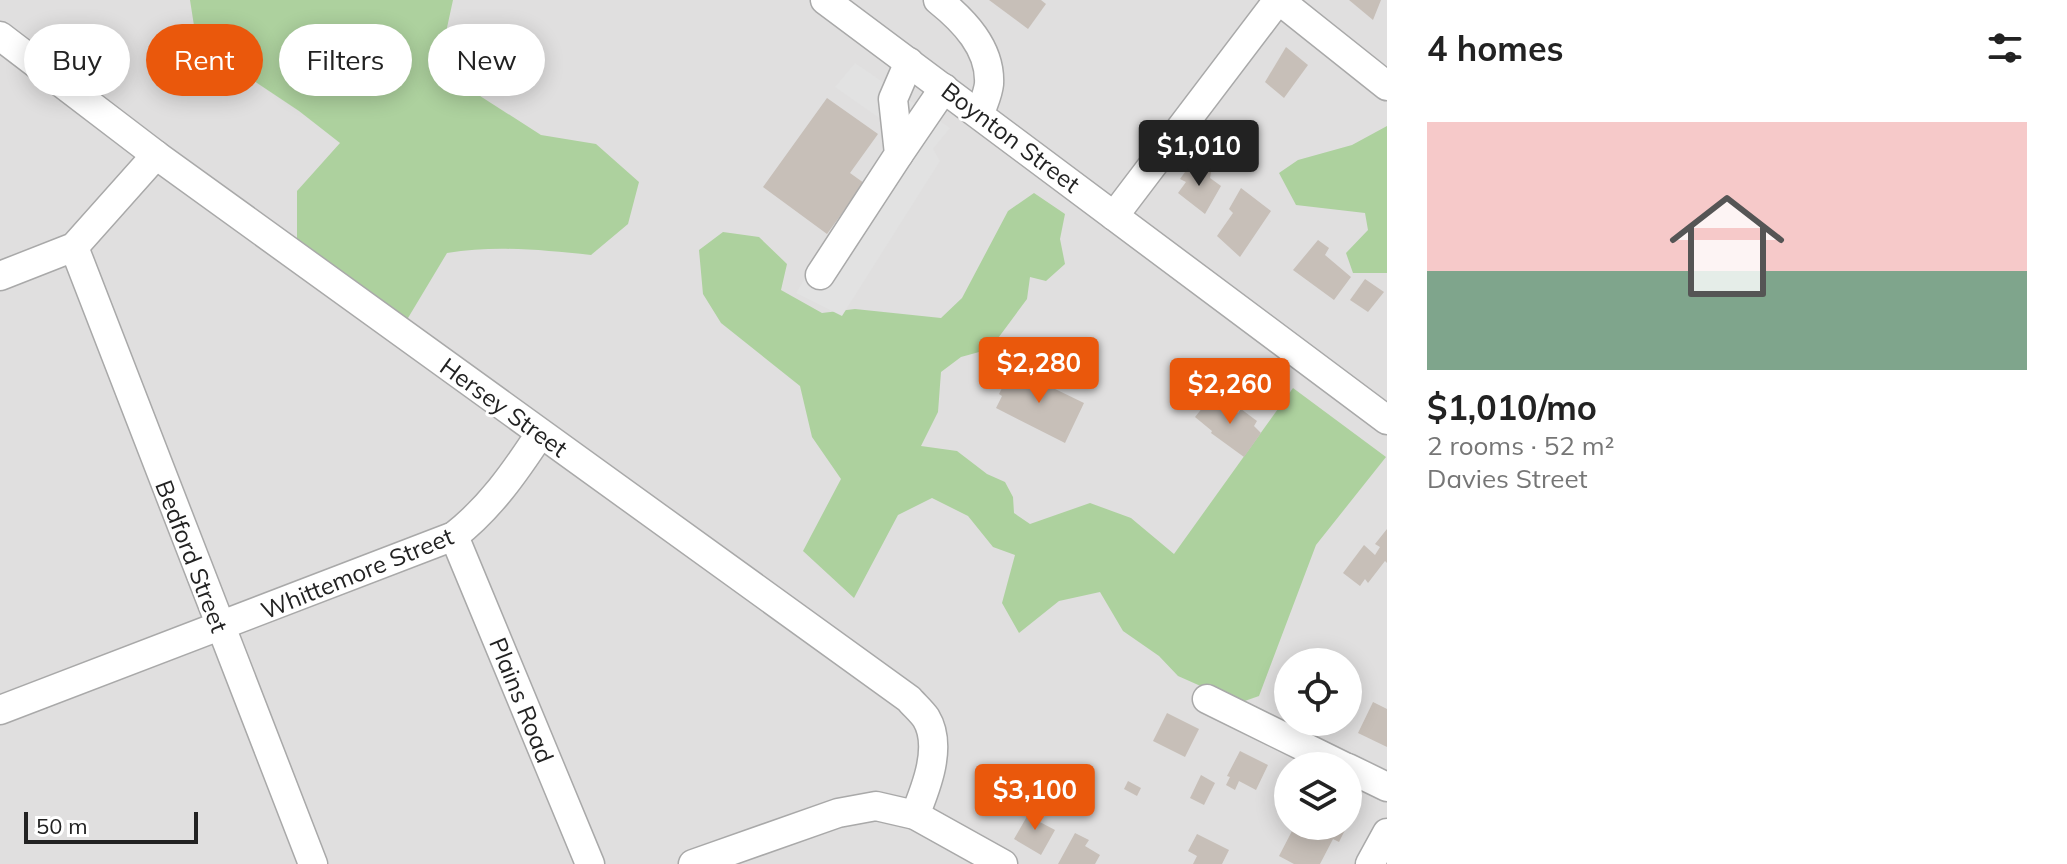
<!DOCTYPE html>
<meta charset="utf-8">
<style>
:root{--surface:#fff;--page:#f2f2f2;--text:#222;--muted:#767676;--line:#e0e0e0;--accent:#ea580c}
body{margin:0;font-family:Mulish,sans-serif;background:var(--page);color:var(--text);height:100vh;display:flex;flex-direction:column;font-size:30px;white-space:nowrap}
*{box-sizing:border-box;margin:0}
p{font-size:26px;color:var(--muted)}
.icon{flex:none;width:44px;height:44px;fill:none;stroke:currentColor;stroke-width:2;stroke-linecap:round;stroke-linejoin:round}
.map{position:relative;flex:1;overflow:hidden}
.details{display:flex;flex-direction:column;background:var(--surface);width:680px}
.details>*{flex:none}
.hud{position:absolute;left:24px;top:24px;width:760px;height:72px;display:flex;gap:16px}
.buttons{position:absolute;left:1274px;top:648px;display:grid;gap:16px}
.buttons a{display:grid;place-items:center;width:88px;height:88px;border-radius:50%;background:var(--surface);box-shadow:0 4px 20px #0003;font-size:40px}
.scale{position:absolute;left:24px;bottom:20px;width:174px;box-sizing:border-box;padding-left:8px;border:4px solid #222;border-top:0;font-size:22px;line-height:28px;white-space:nowrap;color:#222;-webkit-text-stroke:6px #fff;paint-order:stroke}
.price{position:absolute;translate:-50% -68px;padding:0 18px;border-radius:8px;background:var(--accent);color:#fff;font-size:26px;line-height:52px;filter:drop-shadow(0 2px 4px #0008)}
.price::after{content:'';position:absolute;left:50%;top:48px;width:24px;height:18px;margin-left:-12px;background:inherit;clip-path:polygon(0 0,100% 0,50% 100%)}
.price.on{background:#222;color:#fff}
ul{padding:0;list-style:none}
li{display:grid;align-content:center;gap:16px;height:424px;padding:0 40px}
li+li{border-top:2px solid var(--line)}
li span{display:grid;place-items:center;height:248px;border-radius:0px;color:#555}
li>.icon{margin-inline-start:auto}
span .icon{width:144px;height:144px;fill:#fffc;stroke-width:1}
li b{font-size:34px}
h2{display:flex;justify-content:space-between;align-items:center;height:96px;padding:0 40px;font-size:34px}
.pill{padding:0 28px;border-radius:36px;background:var(--surface);box-shadow:0 4px 20px #0003;font-size:28px;line-height:72px}
.pill.on{background:var(--accent);color:#fff}
main{display:flex;flex:1;min-height:0}
.map>svg:first-child{display:block}
.residential{fill:#e0dfdf;fill-rule:evenodd}
.forest{fill:#add19e}
.parking{fill:#e2e2e2}
.building{fill:#c7bfb8}
.lines{fill:none;stroke-linecap:round;stroke-linejoin:round}
.minor-casing{stroke:#a9a9a9;stroke-width:31}
.minor{stroke:#fff;stroke-width:28}
.labels{text-anchor:middle;dominant-baseline:central;stroke-width:6;stroke-linejoin:round;paint-order:stroke}
.street-label{font-size:24px;fill:#222;stroke:#fff}
</style>
<main>
<div class="map">
<svg width="1387" height="864" viewBox="0 0 1387 864">
<rect width="100%" height="100%" fill="#f2efe9"/>
<path class="residential" d="M0,0H1387V864H0ZM1288,662H1348V722H1288ZM1288,766H1348V826H1288Z"/>
<g class="forest">
<path d="M190,0H453L438,69L541,135L596,144L639,182L628,224L591,255C541,250 496,245 447,253L405,323L297,243V191L340,143L299,111L254,81L195,32Z"/>
<polygon points="1387,126 1387,273 1353,273 1346,253 1368,230 1365,213 1296,205 1279,173 1298,160 1352,145"/>
<polygon points="1034,193 1065,214 1060,239 1065,264 1046,281 1030,277 1027,299 990,349 961,357 941,372 938,412 921,446 957,451 987,474 1005,482 1013,497 1014,513 1030,524 1090,503 1131,518 1174,554 1293,388 1386,457 1316,545 1259,696 1239,703 1178,676 1159,656 1123,631 1100,592 1059,601 1019,633 1002,603 1015,555 993,547 968,516 932,498 898,515 854,598 803,551 841,479 812,437 800,386 721,323 703,294 699,250 723,232 759,237 787,264 781,290 822,313 855,309 941,318 962,298 1008,211"/>
</g>
<polygon class="parking" points="855,63 950,128 933,149 940,161 842,316 796,293 891,136 885,122 835,87"/>
<g class="building">
<polygon points="989,0 1041,0 1046,4 1028,29"/>
<polygon points="1349,0 1381,0 1373,20"/>
<polygon points="1286,47 1308,65 1284,98 1265,82"/>
<polygon points="827,98 878,134 850,173 864,183 827,234 763,187"/>
<polygon points="1200,164 1211,172 1210,178 1221,186 1205,214 1178,193 1186,182 1180,179 1190,165 1195,170"/>
<polygon points="1241,188 1271,211 1240,257 1217,236 1233,213 1229,209"/>
<polygon points="1318,240 1329,248 1325,255 1351,277 1334,300 1293,270"/>
<polygon points="1365,279 1384,292 1368,312 1350,300"/>
<polygon points="1012,368 1084,403 1065,443 996,408 1002,396 999,394"/>
<polygon points="1212,396 1238,413 1241,409 1257,421 1254,426 1261,433 1244,457 1211,433 1212,431 1195,417"/>
<polygon points="1387,529 1387,563 1385,561 1368,583 1365,579 1360,586 1343,573 1364,545 1375,555 1380,547 1375,544"/>
<polygon points="1288,668 1288,692 1278,687"/>
<polygon points="1373,702 1387,709 1387,747 1358,733"/>
<polygon points="1167,713 1199,729 1185,757 1153,741"/>
<polygon points="1240,751 1268,765 1256,790 1239,781 1235,790 1226,785 1230,777 1227,776"/>
<polygon points="1008,773 1020,780 1003,813 979,800 992,777 1003,782"/>
<polygon points="1201,775 1215,783 1204,805 1190,798"/>
<polygon points="1128,781 1141,788 1137,796 1124,789"/>
<polygon points="1033,806 1043,812 1038,821 1055,830 1041,855 1014,839"/>
<polygon points="1348,806 1355,810 1348,825"/>
<polygon points="1315,826 1347,826 1339,842 1333,839 1320,864 1294,864 1279,856 1292,831 1309,839"/>
<polygon points="1075,833 1089,840 1085,846 1100,855 1095,864 1058,864"/>
<polygon points="1197,834 1229,850 1222,864 1193,864 1197,856 1188,851"/>
</g>
<g class="lines">
<defs>
<g id="minor">
<polyline points="825,0 1387,420"/>
<path d="M938,0C963,20 991,48 989,84C988,94 983,104 980,114"/>
<polyline points="1279,0 1387,86"/>
<path d="M0,36L156,155L909,699C914,705 921,711 926,718C943,746 926,788 915,815"/>
<polyline points="899,154 944,88"/>
<polyline points="1114,216 1278,0"/>
<polyline points="74,247 313,864"/>
<polyline points="820,275 899,154 893,99 909,62"/>
<polyline points="0,276 74,247 156,155"/>
<polyline points="454,536 590,864"/>
<polyline points="1207,699 1343,766"/>
<path d="M0,710L454,536C490,508 515,472 540,434"/>
<polyline points="1348,768 1387,787"/>
<polyline points="693,864 838,813 876,806 915,815 1003,864"/>
<polyline points="1370,864 1387,833"/>
</g>
</defs>
<use href="#minor" class="minor-casing"/>
<use href="#minor" class="minor"/>
</g>
<g class="labels">
<g class="street-label">
<text transform="translate(1011 137) rotate(37)">Boynton Street</text>
<text transform="translate(504 407) rotate(36)">Hersey Street</text>
<text transform="translate(192 556) rotate(69)">Bedford Street</text>
<text transform="translate(357 573) rotate(-22)">Whittemore Street</text>
<text transform="translate(522 700) rotate(68)">Plains Road</text>
</g>
</g>
</svg>
<div class="buttons">
<a><svg class="icon" aria-label="locate" viewBox="0 0 24 24"><circle cx="12" cy="12" r="6"/><path d="M12 2v4M12 18v4M2 12h4M18 12h4"/></svg></a>
<a><svg class="icon" aria-label="layers" viewBox="0 0 24 24"><path d="M12 4l9 5-9 5-9-5zM3 14l9 5 9-5"/></svg></a>
</div>
<div class="scale">50 m</div>
<b class="price on" style="left:1199px;top:188px">$1,010</b>
<b class="price" style="left:1039px;top:405px">$2,280</b>
<b class="price" style="left:1230px;top:426px">$2,260</b>
<b class="price" style="left:1035px;top:832px">$3,100</b>
<div class="hud">
<a class="pill">Buy</a>
<a class="pill on">Rent</a>
<a class="pill">Filters</a>
<a class="pill">New</a>
</div>
</div>
<section class="details">
<h2>4 homes<svg class="icon" aria-label="filters" viewBox="0 0 24 24"><path d="M4 7h16M4 17h16"/><circle cx="9" cy="7" r="2"/><circle cx="15" cy="17" r="2"/></svg></h2>
<ul>
<li><span style="background:linear-gradient(#f6c9c9 60%,#7fa58c 0)"><svg class="icon" aria-label="home" viewBox="0 0 24 24"><path d="M3 11l9-7 9 7M6 9v11h12V9"/></svg></span><div><b>$1,010/mo</b><p>2 rooms · 52 m²</p><p>Davies Street</p></div></li>
</ul>
</section>
</main>
